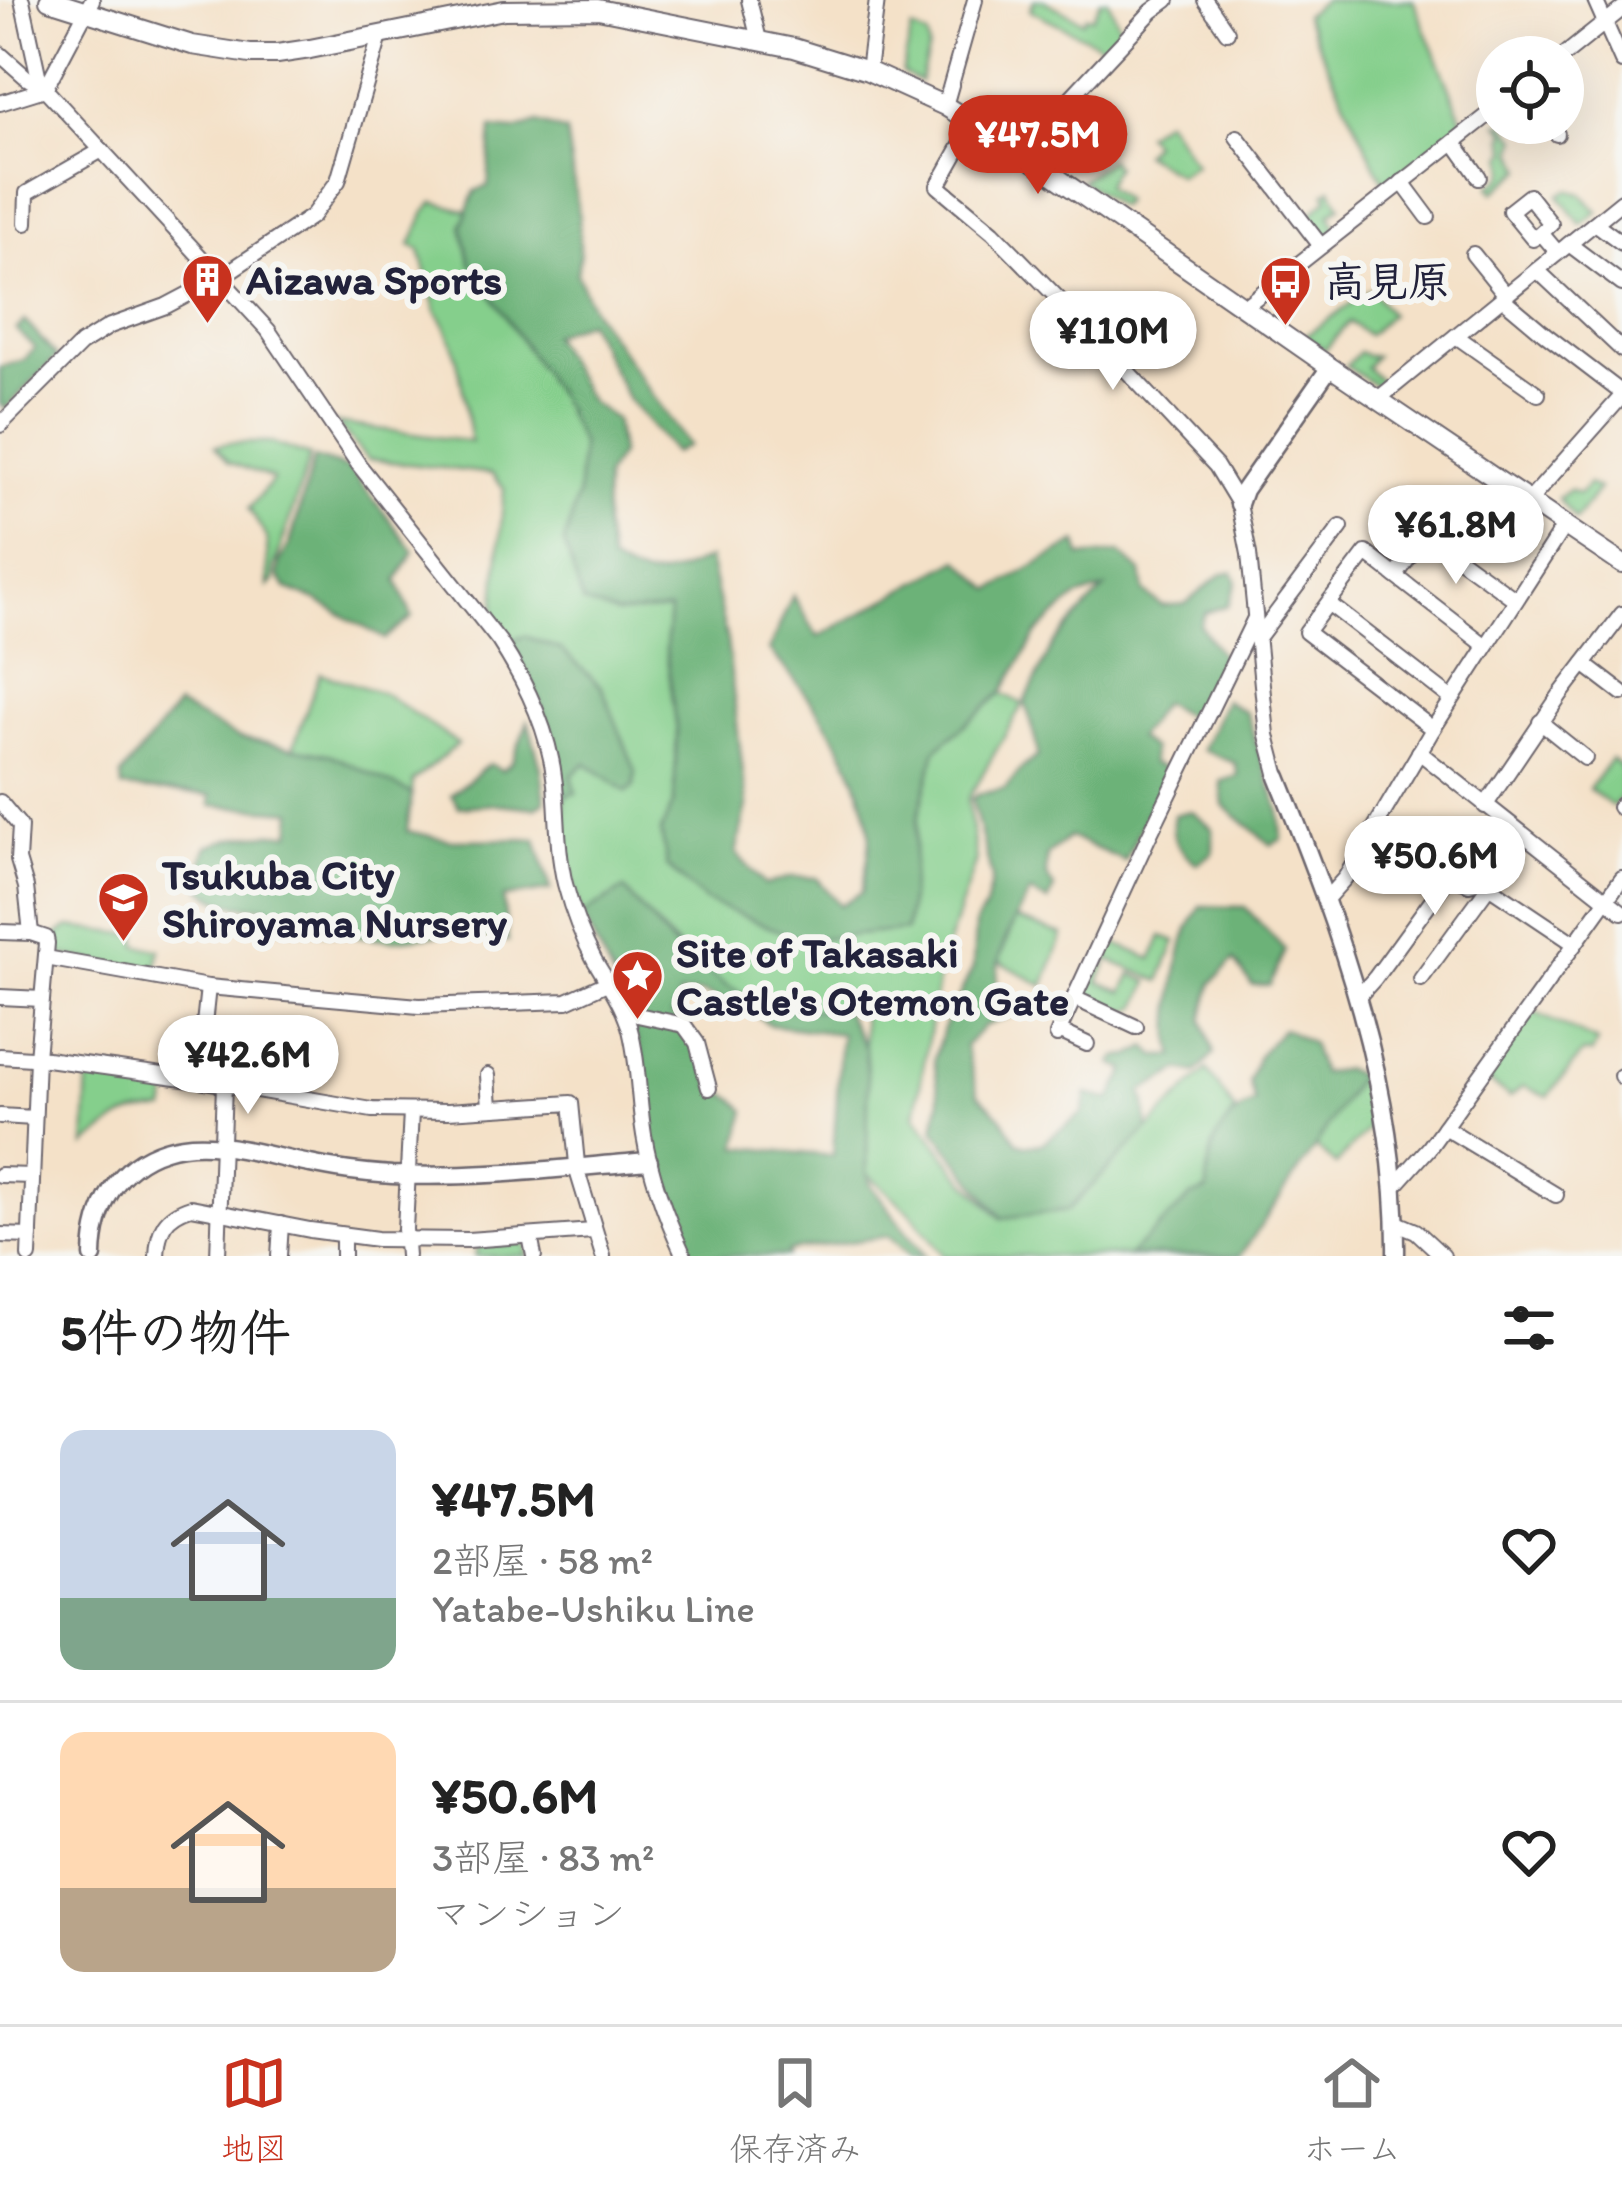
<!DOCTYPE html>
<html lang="ja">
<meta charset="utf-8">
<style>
:root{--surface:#fff;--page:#f2f2f2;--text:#222;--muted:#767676;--line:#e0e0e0;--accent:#c8321e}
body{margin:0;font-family:Itim,"Klee One",sans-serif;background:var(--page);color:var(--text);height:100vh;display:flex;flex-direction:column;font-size:45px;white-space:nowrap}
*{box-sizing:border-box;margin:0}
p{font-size:39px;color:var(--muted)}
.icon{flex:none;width:66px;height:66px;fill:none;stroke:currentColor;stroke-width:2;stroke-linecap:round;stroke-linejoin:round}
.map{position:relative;height:1256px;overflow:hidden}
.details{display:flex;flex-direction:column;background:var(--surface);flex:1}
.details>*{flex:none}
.fabs{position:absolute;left:1476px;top:36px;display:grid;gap:24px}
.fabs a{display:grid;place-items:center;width:108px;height:108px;border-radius:50%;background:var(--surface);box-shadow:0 12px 48px #0002;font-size:60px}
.price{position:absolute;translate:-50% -102px;padding:0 27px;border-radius:42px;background:#fff;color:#222;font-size:39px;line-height:78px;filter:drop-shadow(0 3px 6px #0008)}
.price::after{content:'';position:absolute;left:50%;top:72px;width:36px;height:27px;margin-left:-18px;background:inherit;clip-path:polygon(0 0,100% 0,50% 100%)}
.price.selected{background:var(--accent);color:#fff}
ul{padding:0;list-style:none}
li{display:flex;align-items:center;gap:36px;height:300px;padding:0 60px}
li+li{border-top:3px solid var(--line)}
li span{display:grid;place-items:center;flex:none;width:336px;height:240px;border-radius:24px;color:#555}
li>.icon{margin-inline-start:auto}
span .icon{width:144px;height:144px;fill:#fffc;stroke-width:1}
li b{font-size:51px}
h2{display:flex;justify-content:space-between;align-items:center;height:144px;padding:0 60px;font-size:51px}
.tab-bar{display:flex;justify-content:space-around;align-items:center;height:168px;border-top:3px solid var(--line);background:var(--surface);font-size:33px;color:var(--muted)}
.tab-bar a{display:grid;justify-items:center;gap:6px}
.tab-bar .selected{color:var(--accent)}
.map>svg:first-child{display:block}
.green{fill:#85cf8c;stroke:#547864;stroke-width:3}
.forest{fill:#6cb278;stroke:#476a5a;stroke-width:3;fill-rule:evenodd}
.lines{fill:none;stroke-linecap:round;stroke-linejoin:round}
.minor-casing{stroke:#6c656c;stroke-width:18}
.tertiary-casing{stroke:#6c656c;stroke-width:21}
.secondary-casing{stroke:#6c656c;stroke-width:22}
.minor{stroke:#fff;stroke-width:14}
.tertiary{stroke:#fff;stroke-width:16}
.secondary{stroke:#fff;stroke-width:18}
.labels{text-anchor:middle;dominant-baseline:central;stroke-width:12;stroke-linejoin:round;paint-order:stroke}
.poi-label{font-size:42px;font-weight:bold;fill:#22223b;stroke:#f6f6f2;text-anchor:start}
</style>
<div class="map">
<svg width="1622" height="1256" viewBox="0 0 1622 1256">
<rect width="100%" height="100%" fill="#f6f6f2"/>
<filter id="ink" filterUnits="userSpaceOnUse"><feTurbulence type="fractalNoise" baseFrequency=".00833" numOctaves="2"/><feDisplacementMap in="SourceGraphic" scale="24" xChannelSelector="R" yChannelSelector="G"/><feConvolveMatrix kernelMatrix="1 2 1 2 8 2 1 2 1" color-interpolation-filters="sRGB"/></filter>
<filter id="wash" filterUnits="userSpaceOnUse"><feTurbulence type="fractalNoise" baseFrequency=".004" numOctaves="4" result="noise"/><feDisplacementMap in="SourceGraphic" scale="48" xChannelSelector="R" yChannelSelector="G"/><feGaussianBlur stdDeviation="2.7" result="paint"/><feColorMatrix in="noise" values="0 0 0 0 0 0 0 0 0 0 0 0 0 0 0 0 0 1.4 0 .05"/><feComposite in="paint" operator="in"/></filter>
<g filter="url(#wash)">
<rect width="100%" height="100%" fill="#f4e1c8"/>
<g class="green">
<polygon points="1034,0 1043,0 1083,21 1086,16 1093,17 1101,0 1108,0 1123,33 1109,49 1030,10"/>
<polygon points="1324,0 1413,0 1466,127 1386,188 1304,15"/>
<polygon points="912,29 928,37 929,49 920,82 902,73"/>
<polygon points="1165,119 1195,164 1178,175 1143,153 1152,143 1145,133"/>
<path d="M1499,123H1505L1518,139L1515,150L1524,169L1494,192L1490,186C1504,177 1511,173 1504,156L1508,151L1504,136L1507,133Z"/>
<polygon points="1109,159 1115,166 1105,186 1124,200 1118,207 1081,180"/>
<polygon points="1331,188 1341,206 1330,214 1337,228 1325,238 1309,216 1328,198 1325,193"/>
<polygon points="1568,190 1582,194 1598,212 1581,225 1559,195"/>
<path d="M434,202L468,211L462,226L561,402L581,444L578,496L564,543L616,614L669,609L666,649L677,731L674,802L661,831L667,866L906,930L918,818L936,749L1002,693L1023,704L968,799L976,860L941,964L915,1115L958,1172L1001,1218L1068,1210L1207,1070L1235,1111C1215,1140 1207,1155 1208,1191L1191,1197L1128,1256H944L911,1213L867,1173L868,1085L861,1006C837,1007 798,1014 777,1008C712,990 666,938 624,889L586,913L584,921C569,879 565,841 564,796L576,793L572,775L586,763L595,770L525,636L509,641L494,618L504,488L492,474L367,459L336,423L471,442C464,405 460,342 437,313L420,250L411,245L425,212Z"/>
<polygon points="1371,289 1390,314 1368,335 1349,322 1325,350 1305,336"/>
<polygon points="1359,352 1367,356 1375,356 1366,367 1382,382 1393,379 1381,390 1346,366"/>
<polygon points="230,443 272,443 310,456 274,569 274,581 268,587 267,538 249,509 273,479 229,462 215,446"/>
<polygon points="1589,484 1599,489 1575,520 1558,498 1569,490 1579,494"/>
<polygon points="320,673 385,694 458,744 413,781 412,794 331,755 293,748"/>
<polygon points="1611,759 1622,768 1622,795 1613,807 1589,789"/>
<polygon points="1385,821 1416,836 1400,862 1371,847"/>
<polygon points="1117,918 1122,921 1114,943 1152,959 1162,936 1176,941 1160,981 1101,957"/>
<polygon points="1015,919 1063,935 1044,986 999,961"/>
<polygon points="69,927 138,935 138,946 160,949 156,974 52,953 56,936"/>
<polygon points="1098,960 1107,964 1099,982 1123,992 1132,974 1149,982 1138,1007 1121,1014 1082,997"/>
<polygon points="1532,1011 1597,1042 1592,1053 1582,1053 1548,1097 1523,1086 1510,1097 1486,1080"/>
<polygon points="1364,1071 1374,1122 1336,1165 1315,1147 1359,1075"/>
<path d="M88,1073L170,1083L165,1111C126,1110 115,1122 85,1146Z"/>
<polygon points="522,1243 526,1246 528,1256 475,1256 477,1247"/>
</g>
<g class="forest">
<path d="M538,123L566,132L579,216L580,252L577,274L594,312L688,445L674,453L627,398L587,321L551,335L590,402L615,419L620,454L605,477L604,526L610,561C649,588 669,574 709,559L727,641L747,806L736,853L765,885L791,877L817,878L840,905L862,892C865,872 872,847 869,827C858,758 814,700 769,650L793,595L818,637L959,559L992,590L1077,542L1081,557L1120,553L1141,572L1144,592L1162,606L1185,604L1223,573L1233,572L1237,582L1228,605L1205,613L1200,625L1228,665L1193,720L1162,703L1137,738L1152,749L1151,764L1173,771L1152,803L1125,861L1069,837L1047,855L1046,875L1054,888L1048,902L1030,893C1018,913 1004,937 999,961C996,975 999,987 994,1002L1015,1014L984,1026L965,1046L978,1094L1002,1118L1017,1142L1027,1145L1041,1144L1083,1113L1087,1094L1111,1100L1126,1070L1113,1063L1117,1057L1131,1056L1147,1047L1156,1056H1175C1166,1030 1177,959 1187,932C1190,923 1197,914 1201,906L1245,907L1285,950L1270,985H1252L1234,960L1212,983L1203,1020L1214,1054L1196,1073L1181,1070L1142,1092L1146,1104L1148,1129L1068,1210L1002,1218L934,1129L940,1102L934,1060L943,1028L973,968L975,924L985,908L992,878L972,799L979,794L1005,789L1022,768L1038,756L1034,732L1025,702L1054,643L1104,589L1076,598L1038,632L1002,693L936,749L918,818L906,930L802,940L705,901L667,866L661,831L674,802L677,731L666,649L669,610L616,614L583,603L564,543L578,496L581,444L561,402L470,262L462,226L475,191L488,186L492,128L515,130Z"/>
<polygon points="25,321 57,357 5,409 0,404 0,367 24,360 35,348 16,330"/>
<polygon points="314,458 350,469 414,551 397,580 412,617 385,639 314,599 287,589 278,576 280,561 290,544"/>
<polygon points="525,636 562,650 602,687 636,772 634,786 627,792 586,763 572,775 576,793 564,796 552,733 529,677 509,641"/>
<polygon points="1225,700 1246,713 1280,812 1282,839 1271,845 1224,806 1221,781 1238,776 1235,763 1202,750"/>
<path d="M177,706L239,738L331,755L412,794L407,831L449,840L536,839L551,890L503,898L508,941L447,934L392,940L275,927L269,906C239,906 227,909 202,888L203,859L208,846C236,835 261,834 291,833L293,811L211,805V795L122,788L121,776Z"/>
<polygon points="528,721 541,768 545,801 535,808 498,804 459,807 451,795 489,764 502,770 512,762"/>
<path d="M1191,811L1213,829V853L1197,864C1179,850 1169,838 1174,815Z"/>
<path d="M624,889L674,947L725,985L780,1009L845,1011L865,1048L868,1085L867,1173L871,1185L925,1256H910L889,1236L788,1251V1256H692L663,1184L649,1118L642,1056L620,992L584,921L586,913ZM701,993L743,1006L770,1025L841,1034L833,1156L738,1147L746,1111L735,1099L713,1087L702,1046L672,1016L679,995Z"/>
<path d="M1283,1028L1311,1043L1321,1073L1345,1069L1359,1075L1315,1147L1240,1256H1128L1191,1197L1207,1191C1207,1150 1217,1120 1255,1102L1249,1081L1258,1056Z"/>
</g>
</g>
<g filter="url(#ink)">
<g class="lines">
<defs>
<g id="minor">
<polyline points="22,0 38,74 45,89"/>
<polyline points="749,0 759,40"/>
<polyline points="1205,0 1227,32"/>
<polyline points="1595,0 1622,61"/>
<path d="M0,54L27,78L45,89L268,330L359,465L499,641C527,684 550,732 555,784C558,818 557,851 565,884C572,911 582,937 595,961C608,983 621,1002 629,1026C639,1061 638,1099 644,1135C651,1178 666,1217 684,1256"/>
<polyline points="1562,57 1622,9"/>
<polyline points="868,71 877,0"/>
<polyline points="0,103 45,89 92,0"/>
<polyline points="945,106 975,0"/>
<polyline points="974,122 938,186 993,232 1084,325 1216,466 1239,504 1249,554 1267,735 1278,777"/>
<polyline points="1548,123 1557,134"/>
<polyline points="1237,137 1321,246"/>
<polyline points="1454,142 1479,177"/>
<polyline points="1020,152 1152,11 1167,0"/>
<polyline points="1402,182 1428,217"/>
<polyline points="26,223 27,193 102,150"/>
<polyline points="1595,223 1622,243"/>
<polyline points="1541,233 1533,239 1510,211 1529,196 1551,224 1541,233 1558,253"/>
<polyline points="1569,244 1622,284"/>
<polyline points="1473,254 1506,295"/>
<polyline points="1537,270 1622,350"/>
<polyline points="1502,298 1546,335 1622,393"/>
<polyline points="1244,307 1497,108"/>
<polyline points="1456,336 1538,394"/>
<polyline points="1378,399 1622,201"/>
<polyline points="0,425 81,344 110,326 166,306 221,277 312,216 338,181 380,36"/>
<polyline points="1528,502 1622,396"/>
<polyline points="1396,576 1425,534 1516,600"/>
<polyline points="1328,603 1452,699"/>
<polyline points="1257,639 1341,527"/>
<polyline points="1584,664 1622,693"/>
<polyline points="1540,722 1585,758"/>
<polyline points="1433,729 1306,632 1366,553 1486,646"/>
<polyline points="1419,752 1622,912"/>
<polyline points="0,802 20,826 18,860 26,887 31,933"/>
<polyline points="1485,806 1560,695 1622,614"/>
<polyline points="1619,807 1622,804"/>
<polyline points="1327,898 1345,878 1433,729 1564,526"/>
<polyline points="0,932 31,933 46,938 47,943 37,1058 29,1256"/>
<polyline points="46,958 208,987 419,1006 567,1001 609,982"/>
<polyline points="1421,979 1489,886"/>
<polyline points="0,997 42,999"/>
<polyline points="1358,997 1375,978 1450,875 1469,884 1481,881 1575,944"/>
<polyline points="1074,998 1136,1027"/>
<polyline points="625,1015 633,1014 684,1025 697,1043 709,1088"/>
<polyline points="1059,1031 1087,1044"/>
<polyline points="1057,1035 1148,838 1254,620"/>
<polyline points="0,1056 47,1059 198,1080 372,1110 448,1111 571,1103 578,1174 603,1256"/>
<polyline points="488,1075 490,1108"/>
<polyline points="1621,1076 1622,1077"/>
<polyline points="198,1080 208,987"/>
<polyline points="0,1116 34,1118"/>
<polyline points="1444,1127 1556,1195"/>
<polyline points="0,1175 32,1176"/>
<polyline points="1394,1187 1429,1148 1622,878"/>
<polyline points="1397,1223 1416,1231 1443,1256"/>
<polyline points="0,1235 30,1236"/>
<polyline points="343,1235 343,1256"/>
<polyline points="530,1236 534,1256"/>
<path d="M157,1256C158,1229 165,1215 191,1207L310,1230L377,1239L468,1240L593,1231"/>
<polyline points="218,1256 224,1085"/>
<polyline points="279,1256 281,1224"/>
<polyline points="407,1256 405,1229 411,1112"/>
</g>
<g id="tertiary">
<polyline points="1239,504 1244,490 1330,367"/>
<path d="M1278,777C1340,930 1398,1088 1396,1256"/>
<path d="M93,1256C94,1208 117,1165 165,1150C211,1135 264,1156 310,1164C337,1170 364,1173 392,1175C477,1179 564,1168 649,1161"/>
</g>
<polyline id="secondary" points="49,0 192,45 250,54 277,54 310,49 504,10 598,9 794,48 868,71 945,106 1020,152 1330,367 1622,564"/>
</defs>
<use href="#minor" class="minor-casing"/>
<use href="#tertiary" class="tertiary-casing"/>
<use href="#secondary" class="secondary-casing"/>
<use href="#minor" class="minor"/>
<use href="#tertiary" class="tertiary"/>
<use href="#secondary" class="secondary"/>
</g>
</g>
<defs>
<symbol id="building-pin" viewBox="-11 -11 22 30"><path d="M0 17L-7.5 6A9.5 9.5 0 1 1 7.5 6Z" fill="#c8321e" stroke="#f6f6f2"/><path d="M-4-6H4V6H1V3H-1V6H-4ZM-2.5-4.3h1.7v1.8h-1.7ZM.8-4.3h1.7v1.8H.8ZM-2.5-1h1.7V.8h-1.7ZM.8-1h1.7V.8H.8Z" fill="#fff"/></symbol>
<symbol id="bus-pin" viewBox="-11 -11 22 30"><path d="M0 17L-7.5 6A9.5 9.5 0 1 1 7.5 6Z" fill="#c8321e" stroke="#f6f6f2"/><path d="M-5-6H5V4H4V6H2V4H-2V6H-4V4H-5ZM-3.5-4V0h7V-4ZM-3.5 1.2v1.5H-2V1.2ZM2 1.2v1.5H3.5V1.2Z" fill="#fff"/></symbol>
<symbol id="school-pin" viewBox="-11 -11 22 30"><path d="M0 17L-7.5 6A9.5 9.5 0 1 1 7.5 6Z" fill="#c8321e" stroke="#f6f6f2"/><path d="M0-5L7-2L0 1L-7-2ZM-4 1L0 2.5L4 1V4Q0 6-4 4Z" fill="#fff"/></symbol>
<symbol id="sight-pin" viewBox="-11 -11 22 30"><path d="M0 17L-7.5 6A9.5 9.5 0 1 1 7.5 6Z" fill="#c8321e" stroke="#f6f6f2"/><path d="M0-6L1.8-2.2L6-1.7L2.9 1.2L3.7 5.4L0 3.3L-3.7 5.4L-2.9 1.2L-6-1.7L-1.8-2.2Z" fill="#fff"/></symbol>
</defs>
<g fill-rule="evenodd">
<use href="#building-pin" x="178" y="250" width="59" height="81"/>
<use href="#bus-pin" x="1256" y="252" width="59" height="81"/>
<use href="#school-pin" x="94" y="868" width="59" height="81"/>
<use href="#sight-pin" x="608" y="946" width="59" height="81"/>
</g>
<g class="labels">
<g class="poi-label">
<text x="246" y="279">Aizawa Sports</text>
<text x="1324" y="281">高見原</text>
<text x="162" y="874">Tsukuba City<tspan x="162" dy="48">Shiroyama Nursery</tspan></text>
<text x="676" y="952">Site of Takasaki<tspan x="676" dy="48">Castle's Otemon Gate</tspan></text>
</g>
</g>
</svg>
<div class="fabs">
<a><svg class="icon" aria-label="locate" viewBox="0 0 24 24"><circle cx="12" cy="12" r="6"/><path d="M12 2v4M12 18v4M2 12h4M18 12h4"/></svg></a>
</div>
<b class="price selected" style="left:1038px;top:197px">¥47.5M</b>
<b class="price" style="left:1113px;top:393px">¥110M</b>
<b class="price" style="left:1456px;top:587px">¥61.8M</b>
<b class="price" style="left:1435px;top:918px">¥50.6M</b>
<b class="price" style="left:248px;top:1117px">¥42.6M</b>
</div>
<section class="details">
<h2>5件の物件<svg class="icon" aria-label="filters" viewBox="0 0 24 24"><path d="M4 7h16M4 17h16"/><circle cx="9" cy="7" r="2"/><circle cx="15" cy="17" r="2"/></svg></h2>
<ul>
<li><span style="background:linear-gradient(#c9d6e8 70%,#7fa58c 0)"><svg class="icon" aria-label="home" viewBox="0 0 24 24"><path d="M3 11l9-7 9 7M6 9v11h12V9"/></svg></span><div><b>¥47.5M</b><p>2部屋 · 58 m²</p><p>Yatabe-Ushiku Line</p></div><svg class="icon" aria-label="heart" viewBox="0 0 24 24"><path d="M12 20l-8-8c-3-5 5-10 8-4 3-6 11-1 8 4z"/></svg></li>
<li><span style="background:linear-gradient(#ffd9b3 65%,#b9a48a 0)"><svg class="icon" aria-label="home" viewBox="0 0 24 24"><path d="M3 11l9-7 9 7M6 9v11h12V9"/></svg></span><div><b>¥50.6M</b><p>3部屋 · 83 m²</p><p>マンション</p></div><svg class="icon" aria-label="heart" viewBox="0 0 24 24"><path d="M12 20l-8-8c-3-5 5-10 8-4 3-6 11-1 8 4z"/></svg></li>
</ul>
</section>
<nav class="tab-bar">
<a class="selected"><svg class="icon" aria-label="map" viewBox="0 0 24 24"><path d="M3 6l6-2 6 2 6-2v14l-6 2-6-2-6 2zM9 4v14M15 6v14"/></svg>地図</a>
<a><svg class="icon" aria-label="saved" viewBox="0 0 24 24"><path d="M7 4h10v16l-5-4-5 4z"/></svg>保存済み</a>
<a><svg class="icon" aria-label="home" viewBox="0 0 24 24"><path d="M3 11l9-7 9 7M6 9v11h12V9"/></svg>ホーム</a>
</nav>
